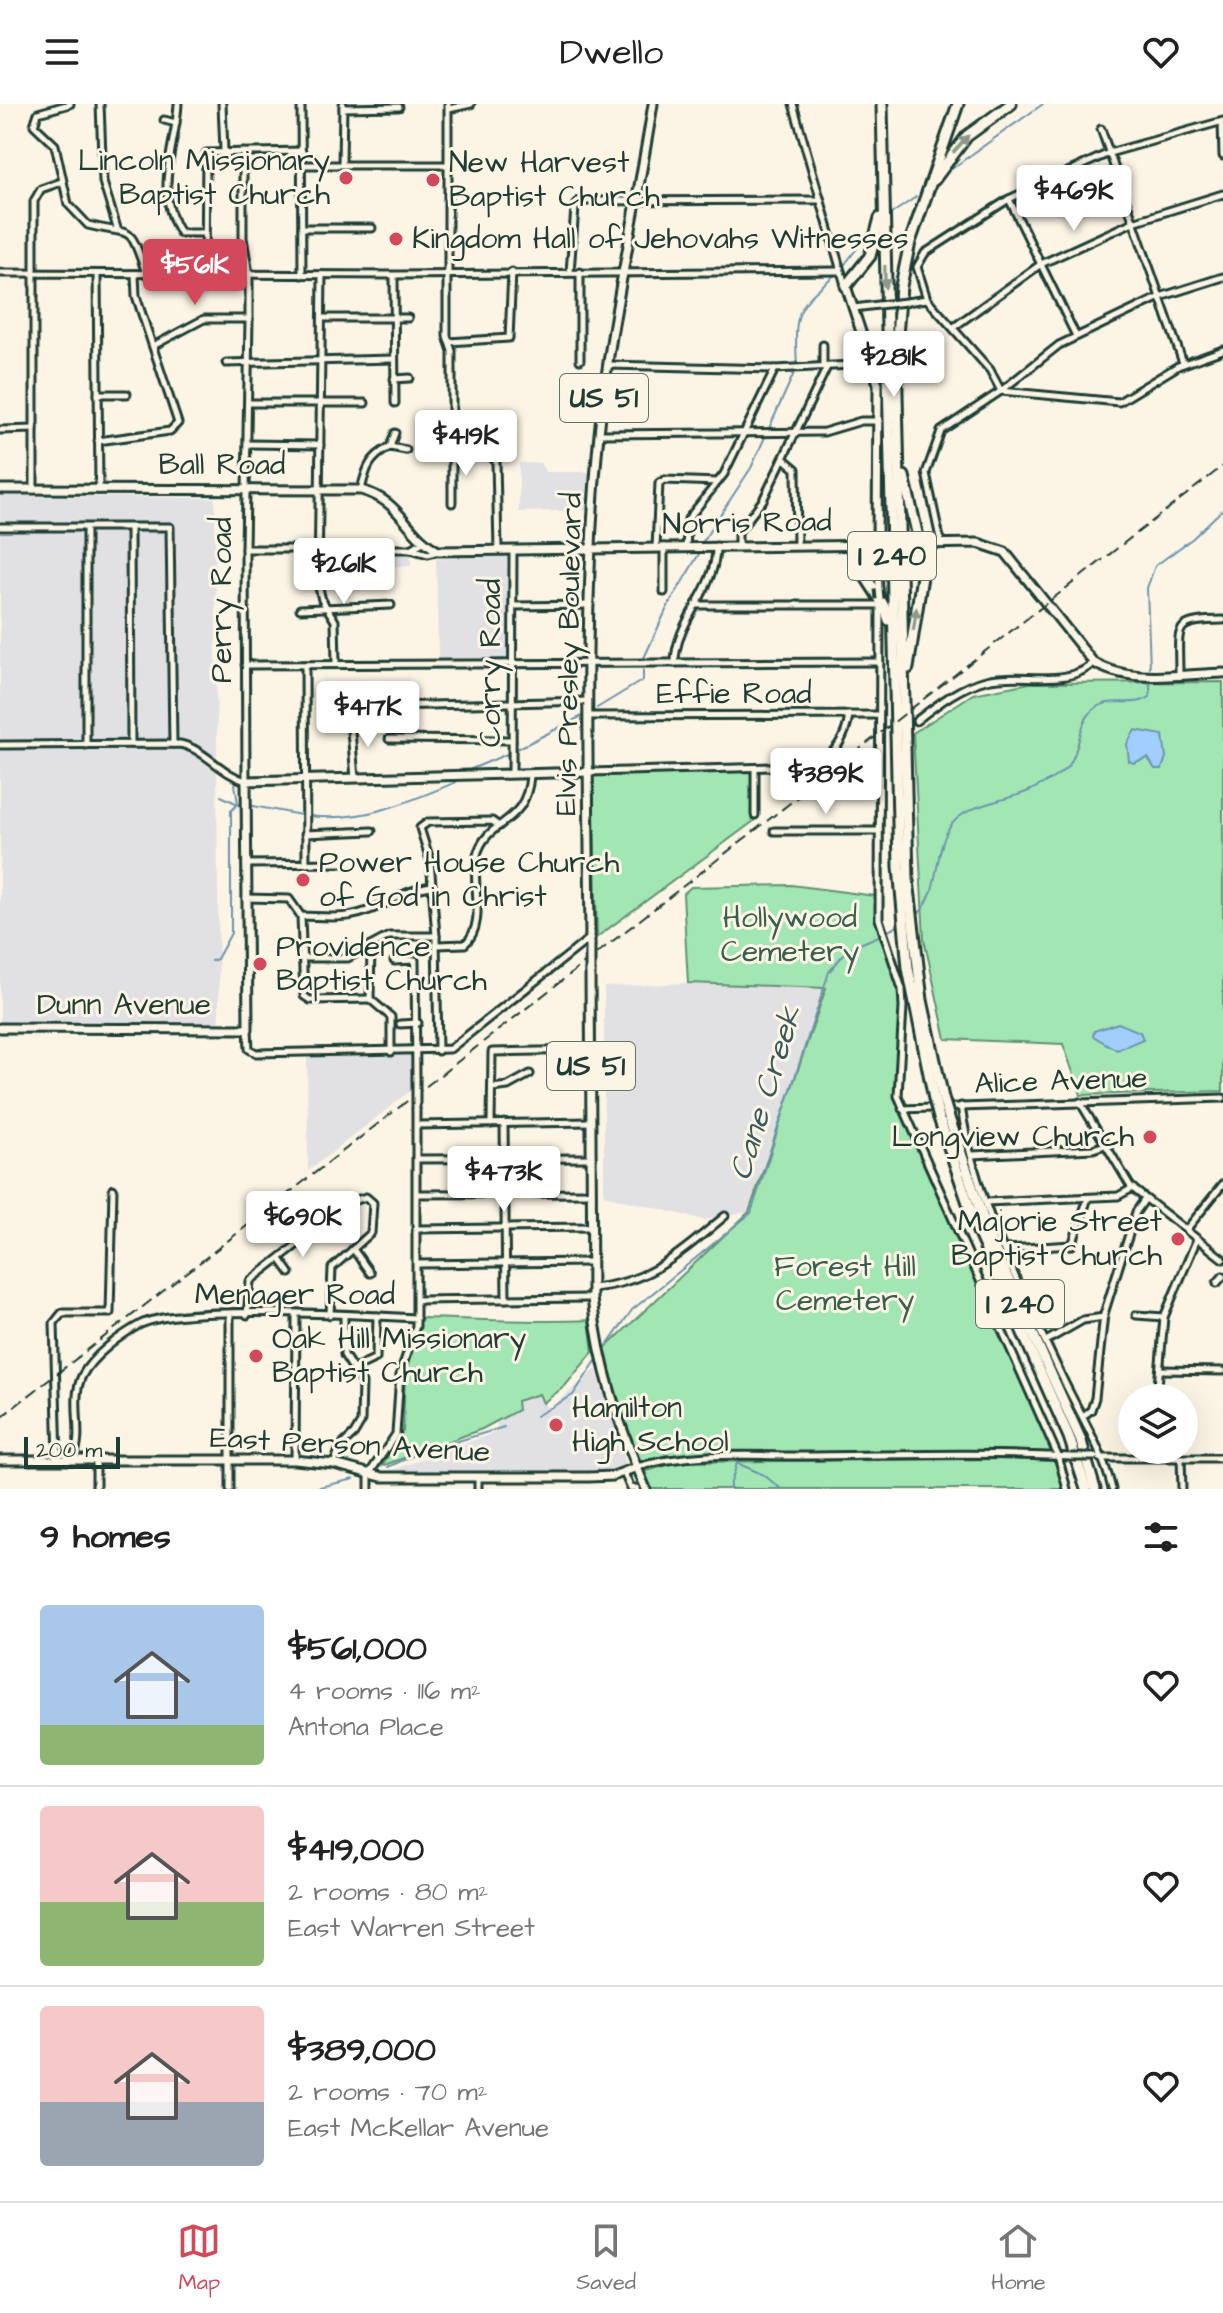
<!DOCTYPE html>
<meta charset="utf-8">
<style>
:root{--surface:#fff;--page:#f2f2f2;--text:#222;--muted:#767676;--line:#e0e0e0;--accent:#d1495b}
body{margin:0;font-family:"Architects Daughter",sans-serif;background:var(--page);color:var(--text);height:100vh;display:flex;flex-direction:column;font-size:30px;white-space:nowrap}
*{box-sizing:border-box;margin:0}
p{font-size:26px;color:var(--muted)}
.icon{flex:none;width:44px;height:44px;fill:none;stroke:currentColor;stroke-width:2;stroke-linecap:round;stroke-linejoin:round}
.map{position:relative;height:1385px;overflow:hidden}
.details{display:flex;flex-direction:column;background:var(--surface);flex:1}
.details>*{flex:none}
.controls{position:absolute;left:1118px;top:1280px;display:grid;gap:16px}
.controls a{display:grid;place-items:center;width:80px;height:80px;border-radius:50%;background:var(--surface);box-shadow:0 8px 32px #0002;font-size:40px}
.scale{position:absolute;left:24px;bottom:20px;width:96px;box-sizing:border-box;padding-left:8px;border:4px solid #1f3d34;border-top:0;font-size:22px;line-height:28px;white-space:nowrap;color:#1f3d34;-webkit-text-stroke:6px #fcf5e5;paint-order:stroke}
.price{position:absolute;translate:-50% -68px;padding:0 18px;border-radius:8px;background:#fff;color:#222;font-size:26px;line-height:52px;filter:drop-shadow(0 2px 4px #0008)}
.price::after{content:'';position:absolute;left:50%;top:48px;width:24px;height:18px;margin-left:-12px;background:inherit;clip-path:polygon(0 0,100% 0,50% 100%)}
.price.current{background:var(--accent);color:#fff}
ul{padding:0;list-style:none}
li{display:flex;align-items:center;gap:24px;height:200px;padding:0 40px}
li+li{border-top:2px solid var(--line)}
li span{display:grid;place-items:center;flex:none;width:224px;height:160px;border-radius:8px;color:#555}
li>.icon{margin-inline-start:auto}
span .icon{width:96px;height:96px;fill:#fffc;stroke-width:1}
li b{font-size:34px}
h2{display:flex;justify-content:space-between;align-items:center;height:96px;padding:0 40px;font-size:34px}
header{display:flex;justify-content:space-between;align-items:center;height:104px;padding:0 40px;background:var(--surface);font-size:36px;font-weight:600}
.dock{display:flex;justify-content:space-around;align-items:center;height:112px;border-top:2px solid var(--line);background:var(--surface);font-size:22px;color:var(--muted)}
.dock a{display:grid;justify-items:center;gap:4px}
.dock .current{color:var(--accent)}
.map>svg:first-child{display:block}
.built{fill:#e1e1e4}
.green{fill:#a2e7b3;stroke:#609274;stroke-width:2}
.water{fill:#a1cefc;stroke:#6d94ac;stroke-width:2}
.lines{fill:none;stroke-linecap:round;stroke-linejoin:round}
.stream{stroke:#6d94ac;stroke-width:2}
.minor-casing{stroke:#1f3d34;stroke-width:11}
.major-casing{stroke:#1f3d34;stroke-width:13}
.highway-casing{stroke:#1f3d34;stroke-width:15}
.minor{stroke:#fcf5e5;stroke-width:5}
.major{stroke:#fcf5e5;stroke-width:7}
.highway{stroke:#fcf5e5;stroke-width:9}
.rail{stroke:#1f3d34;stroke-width:2;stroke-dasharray:12 6;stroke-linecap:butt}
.minor-bridge-casing{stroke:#1f3d34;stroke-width:11;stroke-linecap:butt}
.major-bridge-casing{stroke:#1f3d34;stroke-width:13;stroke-linecap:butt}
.highway-bridge-casing{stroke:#1f3d34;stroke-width:15;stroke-linecap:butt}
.minor-bridge{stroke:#fcf5e5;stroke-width:5}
.major-bridge{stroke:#fcf5e5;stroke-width:7}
.highway-bridge{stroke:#fcf5e5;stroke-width:9}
.oneway{fill:#8e998c}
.poi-dot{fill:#d1495b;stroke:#fcf5e5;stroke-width:3}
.labels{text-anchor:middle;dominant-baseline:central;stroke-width:6;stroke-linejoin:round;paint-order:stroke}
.shield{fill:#fcf5e5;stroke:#617469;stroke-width:2}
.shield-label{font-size:28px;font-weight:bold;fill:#1f3d34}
.poi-label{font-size:30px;fill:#1f3d34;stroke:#fcf5e5;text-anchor:start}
.street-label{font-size:30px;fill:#1f3d34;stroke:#fcf5e5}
.park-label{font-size:30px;fill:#395f4d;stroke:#fcf5e5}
.water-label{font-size:32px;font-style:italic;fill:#395a5c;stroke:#fcf5e5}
</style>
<header><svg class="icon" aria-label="menu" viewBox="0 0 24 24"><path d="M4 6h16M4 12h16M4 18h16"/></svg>Dwello<svg class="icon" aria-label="heart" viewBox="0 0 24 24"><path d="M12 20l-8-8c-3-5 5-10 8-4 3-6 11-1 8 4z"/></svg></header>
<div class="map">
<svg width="1223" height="1385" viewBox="0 0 1223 1385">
<rect width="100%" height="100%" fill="#fcf5e5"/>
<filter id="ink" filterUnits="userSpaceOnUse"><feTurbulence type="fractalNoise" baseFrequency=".0125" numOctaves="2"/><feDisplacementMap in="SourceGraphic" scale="16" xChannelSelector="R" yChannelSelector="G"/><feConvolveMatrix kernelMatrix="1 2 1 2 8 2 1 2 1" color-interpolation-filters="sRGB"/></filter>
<g filter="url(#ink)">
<g class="built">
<polygon points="519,359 540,359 546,368 592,368 591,406 519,408"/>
<polygon points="0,392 215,394 219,918 0,919"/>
<polygon points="411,450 411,462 392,462 392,479 326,479 326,451"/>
<polygon points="507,452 507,555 438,555 436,455"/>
<polygon points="688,879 826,884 749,1108 704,1116 604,1091 604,883"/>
<polygon points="414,951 414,984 308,1067 307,953"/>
<polygon points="596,1265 627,1363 604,1368 387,1368 499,1327 495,1316 517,1297 539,1289 548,1306"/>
</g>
<g class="green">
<polygon points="1223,578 1223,987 1081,991 1063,940 946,935 924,835 913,629 973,590 1030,579"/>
<polygon points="752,667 754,717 597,833 593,671"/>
<polygon points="791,781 875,792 876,820 900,886 897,998 1054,1350 666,1351 639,1359 602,1247 749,1108 826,884 688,879 683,790 691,783"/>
<path d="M421,1214C477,1215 533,1219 589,1216L593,1248L565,1282L543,1299L539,1290L517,1297L518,1306L482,1325L382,1362L403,1327L405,1269Z"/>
<polygon points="1007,1355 1055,1357 1061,1368 1064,1385 652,1385 644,1368 677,1358"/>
</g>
<g class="water">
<polygon points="1135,626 1163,631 1166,653 1162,665 1155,665 1148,654 1133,659 1129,657 1127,640"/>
<polygon points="1118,919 1140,928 1143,935 1117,946 1093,932 1094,927"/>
</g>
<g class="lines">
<g class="stream">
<polyline points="944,70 1043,0"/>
<polyline points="891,110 916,93"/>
<polyline points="842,164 874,122"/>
<path d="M797,261C794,207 795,204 837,169"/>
<polyline points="703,437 751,364 795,267"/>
<polyline points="644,554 668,502 699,450"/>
<polyline points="1150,564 1147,484 1155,462 1193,434 1223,405"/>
<polyline points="597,604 643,576 643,566"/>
<polyline points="517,645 584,611"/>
<polyline points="469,666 507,650"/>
<polyline points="221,692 240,701"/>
<polyline points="253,702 301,711"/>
<path d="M309,712C361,719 409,698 456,678"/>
<path d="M918,810C942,786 932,747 952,720C968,699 1009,697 1031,686C1043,680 1064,670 1071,658C1080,642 1079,620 1092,607C1109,590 1133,605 1150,593V576"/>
<polyline points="886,828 902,820"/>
<polyline points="211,857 217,855 231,829 231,707 238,700 235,680"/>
<polyline points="604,1246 632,1206 751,1109 829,868 848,845 881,831"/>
<polyline points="536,1312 573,1291 598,1254"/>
<polyline points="388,1363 419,1349 504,1323"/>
<polyline points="311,1385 354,1375"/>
<polyline points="729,1385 737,1359 764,1371 781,1385"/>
</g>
<defs>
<g id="minor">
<path d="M70,0L38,9L34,21L55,41L68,100L88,121C134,133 128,117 146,169"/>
<polyline points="100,0 103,78 117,124"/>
<path d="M178,0C176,43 153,86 180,129H205"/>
<polyline points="222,0 224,47"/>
<polyline points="301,0 302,171"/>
<polyline points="793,0 845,181"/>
<polyline points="343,4 399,3"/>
<polyline points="449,5 471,0"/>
<polyline points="164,16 176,19"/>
<polyline points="1223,17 1109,49 1009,95 925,149 917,163 927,195 990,266 1001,287 1059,241 1160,193 1223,173"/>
<polyline points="1222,18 1223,52"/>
<polyline points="1101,25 1183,259"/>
<polyline points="342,60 343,0"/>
<polyline points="302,61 449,61"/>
<polyline points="1009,95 1076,232"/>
<polyline points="302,124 372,124"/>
<polyline points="570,168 575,104 579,97 821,96"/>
<polyline points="0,169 394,171 841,167"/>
<polyline points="447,169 447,232 452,247 452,399"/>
<polyline points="448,169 448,0"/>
<polyline points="97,170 99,386"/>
<polyline points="205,170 206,49 302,47"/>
<polyline points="322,171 318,480 322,496 335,517 336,559"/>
<polyline points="394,172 395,299"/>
<polyline points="906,198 927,195"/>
<polyline points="854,204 878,201"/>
<polyline points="322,214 408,214"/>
<polyline points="954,223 1041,160 1133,118 1223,90"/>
<polyline points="449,238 509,234 512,168"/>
<polyline points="823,241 823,263"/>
<polyline points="153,242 204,215 249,215"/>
<polyline points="580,256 580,168"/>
<polyline points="226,259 394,255"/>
<polyline points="609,261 775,265 871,260"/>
<polyline points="394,275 410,274"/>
<polyline points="98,290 127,290"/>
<polyline points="248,299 365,299"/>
<polyline points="0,326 34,325"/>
<polyline points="599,330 824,328 861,317 879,317"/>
<polyline points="98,337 170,327 178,319 136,192 135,170"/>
<polyline points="248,340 320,341"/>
<polyline points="390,343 395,329"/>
<polyline points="452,350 490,352 496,357 498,446"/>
<polyline points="784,355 796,365 797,442"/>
<polyline points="34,385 34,97 41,85 61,78"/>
<path d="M361,386C366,364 370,353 390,343L406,346"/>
<polyline points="0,423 170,423 173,640"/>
<polyline points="130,424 131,640"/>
<polyline points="423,438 411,445 428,450 438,447"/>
<polyline points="941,439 926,369 941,327 1001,287 1119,298 1178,262 1223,246"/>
<polyline points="877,441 879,485"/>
<polyline points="738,442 738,428 763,396 827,263"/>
<polyline points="664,443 664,488"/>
<polyline points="686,443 688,415 724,370 775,265"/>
<polyline points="656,444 659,379 665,376 718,378"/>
<polyline points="245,445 411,445"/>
<polyline points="880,500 879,815 902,885 903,903 898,992 1058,1352 1067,1385"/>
<polyline points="696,501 880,501"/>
<polyline points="514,502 590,501"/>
<polyline points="300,505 391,501"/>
<path d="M675,559C675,516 717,486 716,442"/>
<polyline points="245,561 879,558"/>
<polyline points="305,561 306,760"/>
<path d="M1179,570C1179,522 1171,517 1223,516"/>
<polyline points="589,612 878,611"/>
<path d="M916,617C938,600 959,583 986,576C1020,567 1069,585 1094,558"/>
<polyline points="389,635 512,636"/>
<path d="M0,641L180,640C205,645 221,670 246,677L245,445L249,215V170L243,134V48"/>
<polyline points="86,641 86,424"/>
<path d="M590,668L813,662C835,650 846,635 849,611"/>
<polyline points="512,670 513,446"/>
<polyline points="355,674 350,615 357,606 391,602 588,597"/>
<polyline points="755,711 755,664"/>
<polyline points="774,727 878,727"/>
<polyline points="305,730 372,727"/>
<polyline points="246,760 343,759"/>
<path d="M246,794L289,795L301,812C317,812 337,815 353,811C381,806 404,785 432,782"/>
<polyline points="301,812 304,892 310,896 370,895"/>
<path d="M437,841L465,840C488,819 470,778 477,751C487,714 526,723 530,672"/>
<polyline points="301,854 348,854 389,832 436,832"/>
<polyline points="394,857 415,856 416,975"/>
<polyline points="370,895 391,913 391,948"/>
<polyline points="370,895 371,842"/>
<polyline points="400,920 418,919"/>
<polyline points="248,925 249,945 256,949 450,945 590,834"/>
<polyline points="438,947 436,832 430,756 420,724 428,718 492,717 499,722"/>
<polyline points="492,984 508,982 530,970"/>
<polyline points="1080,998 1131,1083 1223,1155"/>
<path d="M961,1002C974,1096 1022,1188 1062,1273C1080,1311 1102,1344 1112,1385"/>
<polyline points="902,1005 1223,994"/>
<polyline points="504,1019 506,1195"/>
<polyline points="491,1020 492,948 590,946"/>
<polyline points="417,1021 591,1018"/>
<polyline points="972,1051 1093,1045 1105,1041"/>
<polyline points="417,1055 592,1054"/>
<polyline points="417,1090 592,1089"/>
<polyline points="986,1098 1118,1092 1133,1084"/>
<polyline points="417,1125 592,1123"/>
<polyline points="1186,1126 1223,1080"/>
<polyline points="353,1145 370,1169"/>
<polyline points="1006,1145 1072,1141 1088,1094"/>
<polyline points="280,1155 290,1169"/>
<polyline points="417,1160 592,1158"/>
<polyline points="1217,1179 1223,1172"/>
<path d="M592,1184C651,1179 681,1148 725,1112"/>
<polyline points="417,1196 592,1194"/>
<polyline points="230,1211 230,1385"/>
<polyline points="247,1211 250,1177 353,1097 366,1093 373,1099 371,1129 332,1164 330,1211"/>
<polyline points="1136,1211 1164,1213"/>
<polyline points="1046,1237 1083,1216 1104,1213"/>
<polyline points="355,1264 376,1254 377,1212"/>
<polyline points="1160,1266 1223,1267"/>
<polyline points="1157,1294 1164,1213 1197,1135"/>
<polyline points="1083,1312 1091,1306 1095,1294 1104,1210 1136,1108 1145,1095"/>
<polyline points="1100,1354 1223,1354"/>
<polyline points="1181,1354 1182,1385"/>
<polyline points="58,1355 54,1219 62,1209 110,1209 113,1085"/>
<path d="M72,1356C86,1331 69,1299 82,1272C92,1252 122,1230 141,1220C183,1200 363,1211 416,1214"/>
<polyline points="96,1356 96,1385"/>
<polyline points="295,1356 296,1211"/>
<polyline points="334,1360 340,1343 354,1330 361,1318 362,1279 344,1251 344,1212"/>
<path d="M637,1363C691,1347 751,1352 807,1352C895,1351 983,1348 1071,1353"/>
<polyline points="624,1369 631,1385"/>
<polyline points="631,1384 637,1385"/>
<polyline points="369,1385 369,1370 396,1330 400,1270 416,1222 416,1006"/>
<polyline points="478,1385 478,1373"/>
</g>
<g id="major">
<polyline points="846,182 878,280 877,441"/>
<path d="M0,385L361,386C402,397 405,429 438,447L883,441"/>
<path d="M918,440L978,439L1005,448L1093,558C1129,581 1183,570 1223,569"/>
<path d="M590,841C589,671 582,499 599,330C610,219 636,110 653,0"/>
<path d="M590,868L592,1194C599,1263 619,1321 646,1385"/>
<polyline points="0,924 248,925 246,677 590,668"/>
<polyline points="0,1356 295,1356 334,1360 382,1373 589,1373 613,1372 637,1363"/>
</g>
<g id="highway">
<polyline points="882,0 899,763 908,864 934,995"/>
<polyline points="934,76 967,32 1011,0"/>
<polyline points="846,182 870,152 880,114"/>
<polyline points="904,372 918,433 926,446 908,564"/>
<path d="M852,442C857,469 882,489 889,516"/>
<polyline points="943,994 922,896 908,776 896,245 901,182 910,138 958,0"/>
<polyline points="939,1014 978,1128 1069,1333 1086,1385"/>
<polyline points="949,1014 990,1135 1080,1334 1095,1385"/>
</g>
</defs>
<use href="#minor" class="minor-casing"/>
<use href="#major" class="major-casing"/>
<use href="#highway" class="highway-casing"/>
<use href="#minor" class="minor"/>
<use href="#major" class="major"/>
<use href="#highway" class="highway"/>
<polyline class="rail" points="0,1314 1223,362"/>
<defs>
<g id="minor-bridge">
<polyline points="878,201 906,198"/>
<polyline points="879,485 880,495"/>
<polyline points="416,975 416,1006"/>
<polyline points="1071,1353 1095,1353"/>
</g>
<g id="major-bridge">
<polyline points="883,441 914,441"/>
<polyline points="590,841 590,868"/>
</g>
<g id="highway-bridge">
<polyline points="943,994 949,1014"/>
<polyline points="934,995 939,1014"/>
</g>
</defs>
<use href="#minor-bridge" class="minor-bridge-casing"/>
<use href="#major-bridge" class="major-bridge-casing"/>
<use href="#highway-bridge" class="highway-bridge-casing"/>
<use href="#minor-bridge" class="minor-bridge"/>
<use href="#major-bridge" class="major-bridge"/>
<use href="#highway-bridge" class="highway-bridge"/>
</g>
<defs><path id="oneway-solid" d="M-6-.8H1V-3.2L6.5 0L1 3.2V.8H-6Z" transform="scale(2)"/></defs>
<g class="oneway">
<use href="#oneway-solid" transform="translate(961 40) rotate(-48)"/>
<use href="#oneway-solid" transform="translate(885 173) rotate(89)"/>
<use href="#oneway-solid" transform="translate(915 515) rotate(-82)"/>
</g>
</g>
<g class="poi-dot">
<circle cx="346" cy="74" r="8"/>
<circle cx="433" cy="76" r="8"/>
<circle cx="396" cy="135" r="8"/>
<circle cx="303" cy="776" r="8"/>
<circle cx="260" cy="860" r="8"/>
<circle cx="1150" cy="1033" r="8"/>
<circle cx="1178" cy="1135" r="8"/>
<circle cx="256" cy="1252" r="8"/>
<circle cx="556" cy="1321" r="8"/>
</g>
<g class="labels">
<g class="shield">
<rect x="560" y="270" width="88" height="48" rx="6"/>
<rect x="848" y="428" width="88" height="48" rx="6"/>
<rect x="547" y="938" width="88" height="48" rx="6"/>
<rect x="976" y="1176" width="88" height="48" rx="6"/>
</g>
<g class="shield-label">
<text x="604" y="294">US 51</text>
<text x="892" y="452">I 240</text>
<text x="591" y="962">US 51</text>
<text x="1020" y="1200">I 240</text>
</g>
<g class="poi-label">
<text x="330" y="57" text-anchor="end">Lincoln Missionary<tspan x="330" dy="34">Baptist Church</tspan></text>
<text x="449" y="59">New Harvest<tspan x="449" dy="34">Baptist Church</tspan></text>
<text x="412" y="135">Kingdom Hall of Jehovahs Witnesses</text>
<text x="319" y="759">Power House Church<tspan x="319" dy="34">of God in Christ</tspan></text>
<text x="276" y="843">Providence<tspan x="276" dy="34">Baptist Church</tspan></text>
<text x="1134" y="1033" text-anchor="end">Longview Church</text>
<text x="1162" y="1118" text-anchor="end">Majorie Street<tspan x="1162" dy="34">Baptist Church</tspan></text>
<text x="272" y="1235">Oak Hill Missionary<tspan x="272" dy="34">Baptist Church</tspan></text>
<text x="572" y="1304">Hamilton<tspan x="572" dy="34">High School</tspan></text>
</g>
<g class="street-label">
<text x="222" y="361">Ball Road</text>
<text transform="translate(747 419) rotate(-1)">Norris Road</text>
<text transform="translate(222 496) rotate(-90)">Perry Road</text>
<text transform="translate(569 550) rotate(-89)">Elvis Presley Boulevard</text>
<text transform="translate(491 559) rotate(-90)">Corry Road</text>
<text x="734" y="590">Effie Road</text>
<text x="124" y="901">Dunn Avenue</text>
<text transform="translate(1061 977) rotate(-2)">Alice Avenue</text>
<text x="295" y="1191">Menager Road</text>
<text transform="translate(350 1341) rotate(3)">East Person Avenue</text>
</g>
<g class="park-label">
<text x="790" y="814">Hollywood<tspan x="790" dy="34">Cemetery</tspan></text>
<text x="845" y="1163">Forest Hill<tspan x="845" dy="34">Cemetery</tspan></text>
</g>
<g class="water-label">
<text transform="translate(766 989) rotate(-73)">Cane Creek</text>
</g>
</g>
</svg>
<div class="controls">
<a><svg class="icon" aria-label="layers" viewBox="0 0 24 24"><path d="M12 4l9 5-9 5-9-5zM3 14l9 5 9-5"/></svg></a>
</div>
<div class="scale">200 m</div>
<b class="price" style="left:1074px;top:129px">$469K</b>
<b class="price current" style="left:195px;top:203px">$561K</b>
<b class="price" style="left:894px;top:295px">$281K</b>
<b class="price" style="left:466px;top:374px">$419K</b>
<b class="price" style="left:344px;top:502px">$261K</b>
<b class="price" style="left:368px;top:645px">$417K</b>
<b class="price" style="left:826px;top:712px">$389K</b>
<b class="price" style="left:504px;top:1110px">$473K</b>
<b class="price" style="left:303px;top:1155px">$690K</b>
</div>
<section class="details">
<h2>9 homes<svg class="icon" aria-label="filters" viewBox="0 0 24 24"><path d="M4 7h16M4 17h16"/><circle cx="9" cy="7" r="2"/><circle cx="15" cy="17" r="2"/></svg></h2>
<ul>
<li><span style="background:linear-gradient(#a9c7e8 75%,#8fb573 0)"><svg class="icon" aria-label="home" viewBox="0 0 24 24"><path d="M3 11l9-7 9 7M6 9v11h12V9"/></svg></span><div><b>$561,000</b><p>4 rooms · 116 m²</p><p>Antona Place</p></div><svg class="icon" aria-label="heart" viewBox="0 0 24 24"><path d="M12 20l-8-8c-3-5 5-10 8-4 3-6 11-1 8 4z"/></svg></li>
<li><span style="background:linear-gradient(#f6c9c9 60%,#8fb573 0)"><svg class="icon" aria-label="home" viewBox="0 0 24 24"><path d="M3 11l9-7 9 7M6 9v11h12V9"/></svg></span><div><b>$419,000</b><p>2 rooms · 80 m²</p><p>East Warren Street</p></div><svg class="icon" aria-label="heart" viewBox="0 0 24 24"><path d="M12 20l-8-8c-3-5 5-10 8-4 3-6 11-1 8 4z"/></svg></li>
<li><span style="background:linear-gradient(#f6c9c9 60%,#9aa5b1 0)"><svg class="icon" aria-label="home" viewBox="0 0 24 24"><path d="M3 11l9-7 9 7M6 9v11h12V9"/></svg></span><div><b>$389,000</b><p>2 rooms · 70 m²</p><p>East McKellar Avenue</p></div><svg class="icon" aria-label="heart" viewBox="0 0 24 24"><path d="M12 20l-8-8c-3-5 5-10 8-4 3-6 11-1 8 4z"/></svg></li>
</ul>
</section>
<nav class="dock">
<a class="current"><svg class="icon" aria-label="map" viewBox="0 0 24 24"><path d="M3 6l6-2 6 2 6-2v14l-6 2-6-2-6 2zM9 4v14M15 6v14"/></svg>Map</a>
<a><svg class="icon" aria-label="saved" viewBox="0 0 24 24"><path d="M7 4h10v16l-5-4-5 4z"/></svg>Saved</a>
<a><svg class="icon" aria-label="home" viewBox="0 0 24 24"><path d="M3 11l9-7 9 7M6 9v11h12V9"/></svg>Home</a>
</nav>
